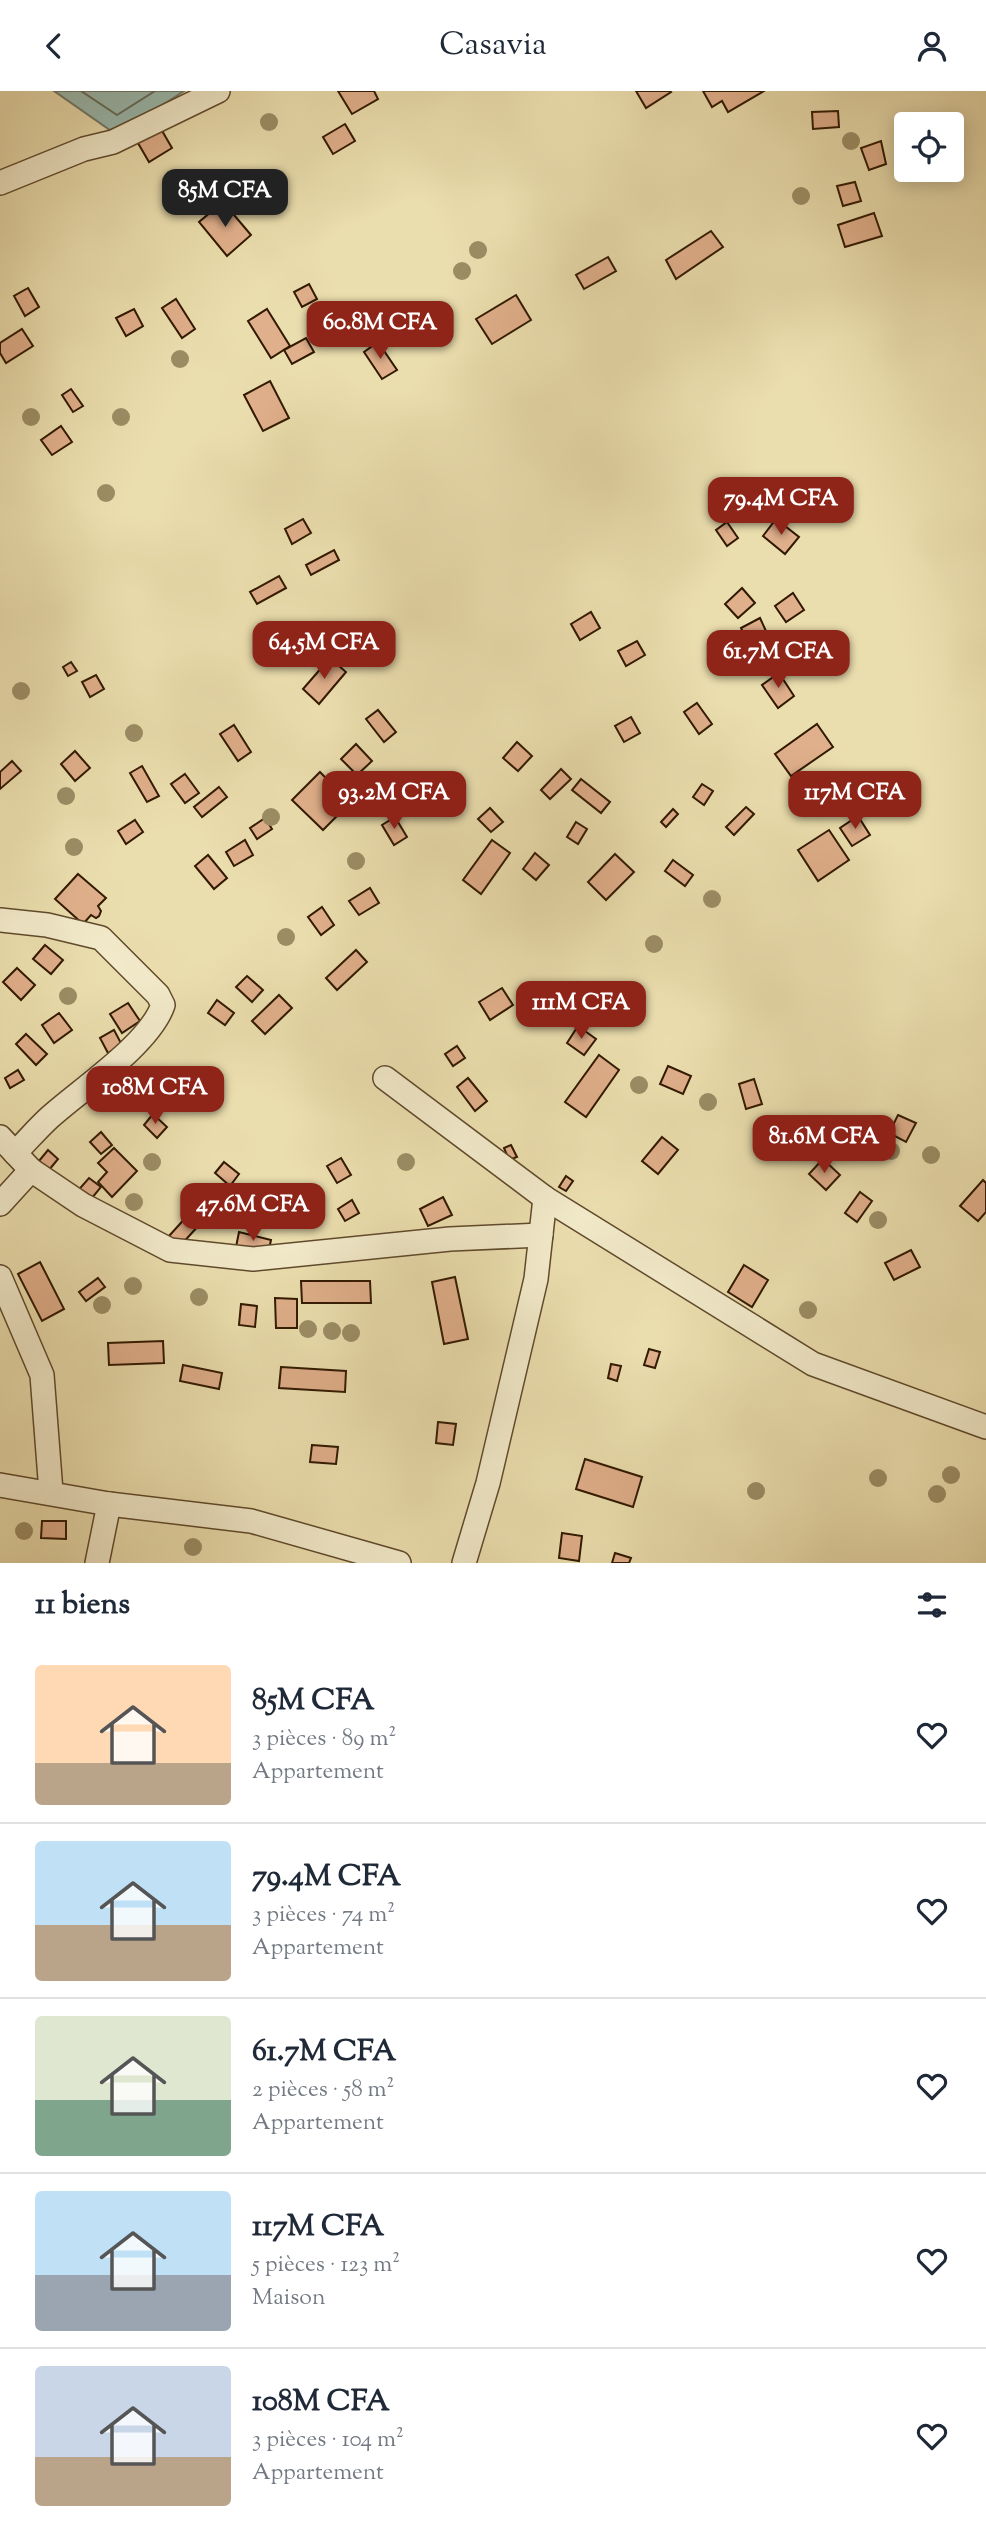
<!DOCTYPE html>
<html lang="fr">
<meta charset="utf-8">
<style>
:root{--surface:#fff;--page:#f6f6f7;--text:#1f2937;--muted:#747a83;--line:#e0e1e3;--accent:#8f2418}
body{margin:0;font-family:"Sorts Mill Goudy",serif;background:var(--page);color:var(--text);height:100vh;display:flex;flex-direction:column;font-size:26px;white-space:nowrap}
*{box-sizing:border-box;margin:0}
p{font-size:23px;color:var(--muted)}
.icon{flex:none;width:38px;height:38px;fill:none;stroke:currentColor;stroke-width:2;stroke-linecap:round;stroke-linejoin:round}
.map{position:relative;height:1472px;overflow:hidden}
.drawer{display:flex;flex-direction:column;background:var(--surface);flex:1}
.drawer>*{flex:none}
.fabs{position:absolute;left:894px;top:21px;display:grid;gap:14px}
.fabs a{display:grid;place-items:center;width:70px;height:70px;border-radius:7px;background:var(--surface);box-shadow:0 4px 18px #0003;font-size:35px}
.price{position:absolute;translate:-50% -60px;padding:0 16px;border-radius:14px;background:var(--accent);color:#fff;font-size:23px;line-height:46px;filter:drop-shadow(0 2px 4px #0008)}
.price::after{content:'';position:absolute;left:50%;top:42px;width:21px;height:16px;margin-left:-10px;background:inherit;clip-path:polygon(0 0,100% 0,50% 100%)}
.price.active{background:#222;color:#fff}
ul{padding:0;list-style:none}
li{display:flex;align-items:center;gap:21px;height:175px;padding:0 35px}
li+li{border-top:2px solid var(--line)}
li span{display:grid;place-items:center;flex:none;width:196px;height:140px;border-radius:7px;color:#555}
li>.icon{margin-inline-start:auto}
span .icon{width:84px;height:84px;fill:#fffc;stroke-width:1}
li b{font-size:30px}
h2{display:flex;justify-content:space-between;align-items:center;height:84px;padding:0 35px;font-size:30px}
header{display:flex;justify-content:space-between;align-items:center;height:91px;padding:0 35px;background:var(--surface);font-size:32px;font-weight:600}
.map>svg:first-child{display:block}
.water{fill:#99bbb1;stroke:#6f7a6b;stroke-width:2}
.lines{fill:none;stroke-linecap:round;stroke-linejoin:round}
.shore{stroke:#656a59;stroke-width:2}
.building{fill:#e0af8b;stroke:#311901;stroke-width:2}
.street-casing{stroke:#604a2c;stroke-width:26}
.street{stroke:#f2eaca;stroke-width:23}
.tree{fill:#9c8d65}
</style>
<header><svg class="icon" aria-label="back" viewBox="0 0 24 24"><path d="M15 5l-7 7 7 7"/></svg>Casavia<svg class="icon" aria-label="person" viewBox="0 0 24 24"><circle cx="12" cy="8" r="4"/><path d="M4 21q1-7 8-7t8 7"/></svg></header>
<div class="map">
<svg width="986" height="1472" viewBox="0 0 986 1472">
<rect width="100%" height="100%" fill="#ebdeae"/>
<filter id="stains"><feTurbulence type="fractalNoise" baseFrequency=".00286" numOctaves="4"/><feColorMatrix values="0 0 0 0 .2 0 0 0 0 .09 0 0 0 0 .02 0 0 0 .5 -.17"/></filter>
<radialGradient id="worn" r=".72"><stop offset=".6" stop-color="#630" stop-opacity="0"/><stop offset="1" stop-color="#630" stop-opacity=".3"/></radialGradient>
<polygon class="water" points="54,0 184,0 117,44"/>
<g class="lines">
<polyline class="shore" points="81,0 117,24 155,0"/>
</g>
<g class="building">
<polygon points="338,0 374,0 378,8 352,23"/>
<polygon points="636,0 670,0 671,1 646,17"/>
<polygon points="703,0 764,0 728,21 722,10 712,16"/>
<polygon points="838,20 839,36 813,38 812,21"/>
<polygon points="345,33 355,50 333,63 323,46"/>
<polygon points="161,38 172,57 149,71 138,52"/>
<polygon points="881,50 886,73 869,79 861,57"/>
<polygon points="855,91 861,110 843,115 837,95"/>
<polygon points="223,111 251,144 227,165 199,131"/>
<polygon points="874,122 882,145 845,156 838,134"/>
<polygon points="711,140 723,156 676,188 666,169"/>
<polygon points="608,166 616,180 584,198 576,184"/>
<polygon points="309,193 317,208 302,216 294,201"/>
<polygon points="28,197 39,216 25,225 14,205"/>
<polygon points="516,204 531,229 492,253 476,228"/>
<polygon points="176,208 195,238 182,247 162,217"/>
<polygon points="134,218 143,235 126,245 116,227"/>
<polygon points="267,218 290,255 271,267 248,230"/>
<polygon points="22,238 33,255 6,272 0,262 0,252"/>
<polygon points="306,247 314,261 292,273 284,259"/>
<polygon points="378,251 397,279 382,288 364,261"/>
<polygon points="270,290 289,327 263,340 244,304"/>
<polygon points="71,298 83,315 73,321 62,304"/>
<polygon points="61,335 72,351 52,364 41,349"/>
<polygon points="303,428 311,442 292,453 285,438"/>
<polygon points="776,428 799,446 785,463 763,445"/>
<polygon points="727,431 738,447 727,455 716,439"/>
<polygon points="334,459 339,469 311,484 306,474"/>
<polygon points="279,485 286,497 257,513 250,501"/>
<polygon points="742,497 755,512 738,527 725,513"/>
<polygon points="793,502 804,519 786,531 775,515"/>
<polygon points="591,521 600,537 580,549 571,533"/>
<polygon points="760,527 766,540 747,550 741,537"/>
<polygon points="637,550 645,564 626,575 618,560"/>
<polygon points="330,567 346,581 319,613 303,598"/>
<polygon points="71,571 77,580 68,585 63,576"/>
<polygon points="779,582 794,605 778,617 762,594"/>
<polygon points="96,584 104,598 90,606 82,591"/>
<polygon points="697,612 712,633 699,643 684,621"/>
<polygon points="378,619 396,641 384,651 366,628"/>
<polygon points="631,626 640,642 624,651 615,635"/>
<polygon points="817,633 833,656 791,685 775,663"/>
<polygon points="234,634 251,661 238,670 220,643"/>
<polygon points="517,651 532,665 518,680 503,667"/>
<polygon points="356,653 372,670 357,684 341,668"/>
<polygon points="75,660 90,677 75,690 61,673"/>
<polygon points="12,670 21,680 0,698 0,681"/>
<polygon points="142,675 159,705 147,711 130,682"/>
<polygon points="561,678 571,688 550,708 541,699"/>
<polygon points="320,681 350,712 323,739 292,709"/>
<polygon points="185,683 199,702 185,712 171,693"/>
<polygon points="581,688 610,711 601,722 572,699"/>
<polygon points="702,693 713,700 704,714 693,706"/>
<polygon points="219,696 227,706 202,726 194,716"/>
<polygon points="746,716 754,723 734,744 726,736"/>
<polygon points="490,717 503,731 491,741 478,728"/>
<polygon points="673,718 678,723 666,736 661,731"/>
<polygon points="858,725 870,744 852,755 840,737"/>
<polygon points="395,726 407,746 394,754 382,734"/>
<polygon points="265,727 272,738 257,748 250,737"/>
<polygon points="135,729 143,741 126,753 118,740"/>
<polygon points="576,731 587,738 578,753 567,746"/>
<polygon points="829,739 849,769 818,790 798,759"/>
<polygon points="245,749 253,764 234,775 226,761"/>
<polygon points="492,749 510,762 481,803 463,789"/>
<polygon points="535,762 549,774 536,789 523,778"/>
<polygon points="615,763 634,781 606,809 588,791"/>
<polygon points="208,764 227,787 214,798 195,775"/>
<polygon points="673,769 693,784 685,795 665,780"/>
<polygon points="78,783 106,807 98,815 101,820 99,825 96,827 91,824 83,833 55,808"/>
<polygon points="370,797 379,812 359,824 349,810"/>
<polygon points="322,816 334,834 321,844 308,826"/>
<polygon points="45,854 63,869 51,883 33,868"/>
<polygon points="356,859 367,871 337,899 326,887"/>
<polygon points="17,877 35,894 21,909 3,891"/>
<polygon points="247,885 263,899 252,911 236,896"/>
<polygon points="502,897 513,914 490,929 479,911"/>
<polygon points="628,901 636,913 613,928 605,917"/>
<polygon points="279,904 292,917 265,943 252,930"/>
<polygon points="217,909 234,922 225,934 208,922"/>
<polygon points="128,912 140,930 122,942 110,923"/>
<polygon points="59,922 72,939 54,952 42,934"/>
<polygon points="578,935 596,948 584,964 567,952"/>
<polygon points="114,939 122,954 108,962 100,947"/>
<polygon points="26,943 47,963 36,974 16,953"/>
<polygon points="457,955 465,967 453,975 445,963"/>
<polygon points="599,964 619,979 586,1026 565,1011"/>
<polygon points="668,975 691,985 683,1003 660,993"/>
<polygon points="18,979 24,989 10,997 5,987"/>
<polygon points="468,987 487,1010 475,1020 457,996"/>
<polygon points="754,988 762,1013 746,1018 739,993"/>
<polygon points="153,1023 167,1036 157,1047 144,1034"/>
<polygon points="898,1024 916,1032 906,1051 889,1042"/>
<polygon points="101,1041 112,1054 101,1063 90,1051"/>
<polygon points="662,1046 678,1059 658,1083 642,1070"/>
<polygon points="511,1054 517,1066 509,1069 504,1057"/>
<polygon points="114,1057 137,1080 112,1106 98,1091 107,1081 98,1072"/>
<polygon points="48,1059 58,1068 49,1079 39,1070"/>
<polygon points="341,1067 351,1084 337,1092 327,1075"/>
<polygon points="823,1068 840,1084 826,1099 809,1083"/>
<polygon points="224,1071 239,1083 230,1095 215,1082"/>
<polygon points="566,1085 573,1090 566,1100 559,1096"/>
<polygon points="89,1087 101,1096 87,1113 75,1103"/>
<polygon points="983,1089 986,1092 986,1121 978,1130 960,1115"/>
<polygon points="860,1101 872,1110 857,1131 845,1122"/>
<polygon points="443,1106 452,1124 428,1135 420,1118"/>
<polygon points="352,1109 359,1122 345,1130 338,1118"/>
<polygon points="189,1123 200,1133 180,1155 169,1145"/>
<polygon points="239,1141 271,1149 268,1163 236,1156"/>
<polygon points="911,1159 920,1176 894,1189 885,1172"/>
<polygon points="40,1171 64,1218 42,1230 18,1183"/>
<polygon points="744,1174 768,1189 752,1216 728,1201"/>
<polygon points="455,1186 468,1248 444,1253 432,1191"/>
<polygon points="98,1187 105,1196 86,1210 79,1201"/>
<polygon points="301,1190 370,1190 371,1212 302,1212"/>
<polygon points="275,1207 297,1208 297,1237 276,1237"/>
<polygon points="241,1213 257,1215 255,1236 239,1234"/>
<polygon points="163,1250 164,1272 109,1274 108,1252"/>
<polygon points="649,1258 660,1261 655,1277 644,1274"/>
<polygon points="611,1273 621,1275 617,1290 608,1287"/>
<polygon points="183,1274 222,1282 219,1298 180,1290"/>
<polygon points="281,1276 346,1280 345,1301 279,1297"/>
<polygon points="438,1331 456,1333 453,1354 436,1352"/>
<polygon points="312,1354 338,1356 336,1373 310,1371"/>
<polygon points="585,1368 642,1386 633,1416 576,1398"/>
<polygon points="42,1430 66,1430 66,1448 41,1447"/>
<polygon points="562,1442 582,1445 579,1470 559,1467"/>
<polygon points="615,1462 631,1467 629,1472 612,1472"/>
</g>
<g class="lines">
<defs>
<g id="street">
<polyline points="0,92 84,58 113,51 218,0"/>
<path d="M0,829L47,834L101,847L158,904L163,914C149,954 81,998 49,1027C37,1038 27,1050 15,1062"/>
<polyline points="385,987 545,1107 813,1273 986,1336"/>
<polyline points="0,1046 31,1079 83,1114 170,1159 253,1168 450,1148 541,1144"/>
<polyline points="0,1113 31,1079"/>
<polyline points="0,1186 42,1284 51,1401"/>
<polyline points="0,1394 109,1413 251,1430 399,1472"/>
<polyline points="97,1472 109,1413"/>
<polyline points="464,1472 488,1392 536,1188 545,1107"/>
</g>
</defs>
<use href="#street" class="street-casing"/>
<use href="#street" class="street"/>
</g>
<g class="tree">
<circle cx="269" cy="31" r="9"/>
<circle cx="851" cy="50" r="9"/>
<circle cx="801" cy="105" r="9"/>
<circle cx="478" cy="159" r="9"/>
<circle cx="462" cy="180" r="9"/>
<circle cx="180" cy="268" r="9"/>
<circle cx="31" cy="326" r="9"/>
<circle cx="121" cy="326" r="9"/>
<circle cx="106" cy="402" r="9"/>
<circle cx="21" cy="600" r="9"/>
<circle cx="134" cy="642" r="9"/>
<circle cx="66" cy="705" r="9"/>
<circle cx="271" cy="726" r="9"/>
<circle cx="74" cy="756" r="9"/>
<circle cx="356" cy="770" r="9"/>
<circle cx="712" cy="808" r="9"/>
<circle cx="286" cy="846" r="9"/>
<circle cx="654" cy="853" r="9"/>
<circle cx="68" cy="905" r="9"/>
<circle cx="559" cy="922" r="9"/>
<circle cx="639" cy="994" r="9"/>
<circle cx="708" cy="1011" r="9"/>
<circle cx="891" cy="1060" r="9"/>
<circle cx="931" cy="1064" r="9"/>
<circle cx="152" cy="1071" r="9"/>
<circle cx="406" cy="1071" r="9"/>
<circle cx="134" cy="1111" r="9"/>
<circle cx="878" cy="1129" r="9"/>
<circle cx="133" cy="1195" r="9"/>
<circle cx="199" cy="1206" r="9"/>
<circle cx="102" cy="1214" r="9"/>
<circle cx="808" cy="1219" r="9"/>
<circle cx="308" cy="1238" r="9"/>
<circle cx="332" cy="1240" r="9"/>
<circle cx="351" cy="1242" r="9"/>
<circle cx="951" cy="1384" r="9"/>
<circle cx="878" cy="1387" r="9"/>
<circle cx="756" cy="1400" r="9"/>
<circle cx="937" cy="1403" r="9"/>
<circle cx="24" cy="1440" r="9"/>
<circle cx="193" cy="1456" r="9"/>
</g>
<rect width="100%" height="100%" filter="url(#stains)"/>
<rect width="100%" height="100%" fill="url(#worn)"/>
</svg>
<div class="fabs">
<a><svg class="icon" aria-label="locate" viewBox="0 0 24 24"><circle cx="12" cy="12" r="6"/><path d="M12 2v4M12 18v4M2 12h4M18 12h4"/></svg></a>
</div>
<b class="price active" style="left:225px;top:138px">85M CFA</b>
<b class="price" style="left:380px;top:270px">60.8M CFA</b>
<b class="price" style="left:781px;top:446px">79.4M CFA</b>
<b class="price" style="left:324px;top:590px">64.5M CFA</b>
<b class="price" style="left:778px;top:599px">61.7M CFA</b>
<b class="price" style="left:394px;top:740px">93.2M CFA</b>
<b class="price" style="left:855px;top:740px">117M CFA</b>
<b class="price" style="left:581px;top:950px">111M CFA</b>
<b class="price" style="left:155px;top:1035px">108M CFA</b>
<b class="price" style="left:824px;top:1084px">81.6M CFA</b>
<b class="price" style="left:253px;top:1152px">47.6M CFA</b>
</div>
<section class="drawer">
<h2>11 biens<svg class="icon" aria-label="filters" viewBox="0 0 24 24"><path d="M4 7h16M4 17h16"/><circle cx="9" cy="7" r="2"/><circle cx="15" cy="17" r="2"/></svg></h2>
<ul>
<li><span style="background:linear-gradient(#ffd9b3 70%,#b9a48a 0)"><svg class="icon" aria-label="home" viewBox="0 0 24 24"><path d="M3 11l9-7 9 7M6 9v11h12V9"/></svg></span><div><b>85M CFA</b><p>3 pièces · 89 m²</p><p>Appartement</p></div><svg class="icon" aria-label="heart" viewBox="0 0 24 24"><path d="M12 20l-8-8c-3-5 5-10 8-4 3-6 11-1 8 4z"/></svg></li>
<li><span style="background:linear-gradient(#bfe0f5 60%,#b9a48a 0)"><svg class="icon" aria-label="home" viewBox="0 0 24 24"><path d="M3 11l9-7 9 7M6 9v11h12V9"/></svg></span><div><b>79.4M CFA</b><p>3 pièces · 74 m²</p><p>Appartement</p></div><svg class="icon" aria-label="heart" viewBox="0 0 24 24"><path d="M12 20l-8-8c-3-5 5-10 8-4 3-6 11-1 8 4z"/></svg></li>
<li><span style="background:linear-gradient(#dfe7d0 60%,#7fa58c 0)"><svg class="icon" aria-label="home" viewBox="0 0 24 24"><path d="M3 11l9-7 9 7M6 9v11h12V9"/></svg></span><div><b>61.7M CFA</b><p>2 pièces · 58 m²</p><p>Appartement</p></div><svg class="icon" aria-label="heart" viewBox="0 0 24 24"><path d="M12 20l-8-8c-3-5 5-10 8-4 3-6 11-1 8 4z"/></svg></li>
<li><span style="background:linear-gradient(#bfe0f5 60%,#9aa5b1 0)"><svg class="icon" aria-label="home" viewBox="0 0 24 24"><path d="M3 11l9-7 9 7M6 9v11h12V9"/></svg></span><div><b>117M CFA</b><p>5 pièces · 123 m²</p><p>Maison</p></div><svg class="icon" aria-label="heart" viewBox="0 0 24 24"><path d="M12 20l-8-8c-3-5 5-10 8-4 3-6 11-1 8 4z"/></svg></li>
<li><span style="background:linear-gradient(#c9d6e8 65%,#b9a48a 0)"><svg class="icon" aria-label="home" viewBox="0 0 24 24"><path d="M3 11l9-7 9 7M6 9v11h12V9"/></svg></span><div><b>108M CFA</b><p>3 pièces · 104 m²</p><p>Appartement</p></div><svg class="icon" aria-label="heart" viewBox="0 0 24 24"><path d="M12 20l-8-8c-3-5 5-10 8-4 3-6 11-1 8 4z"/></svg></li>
</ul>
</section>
